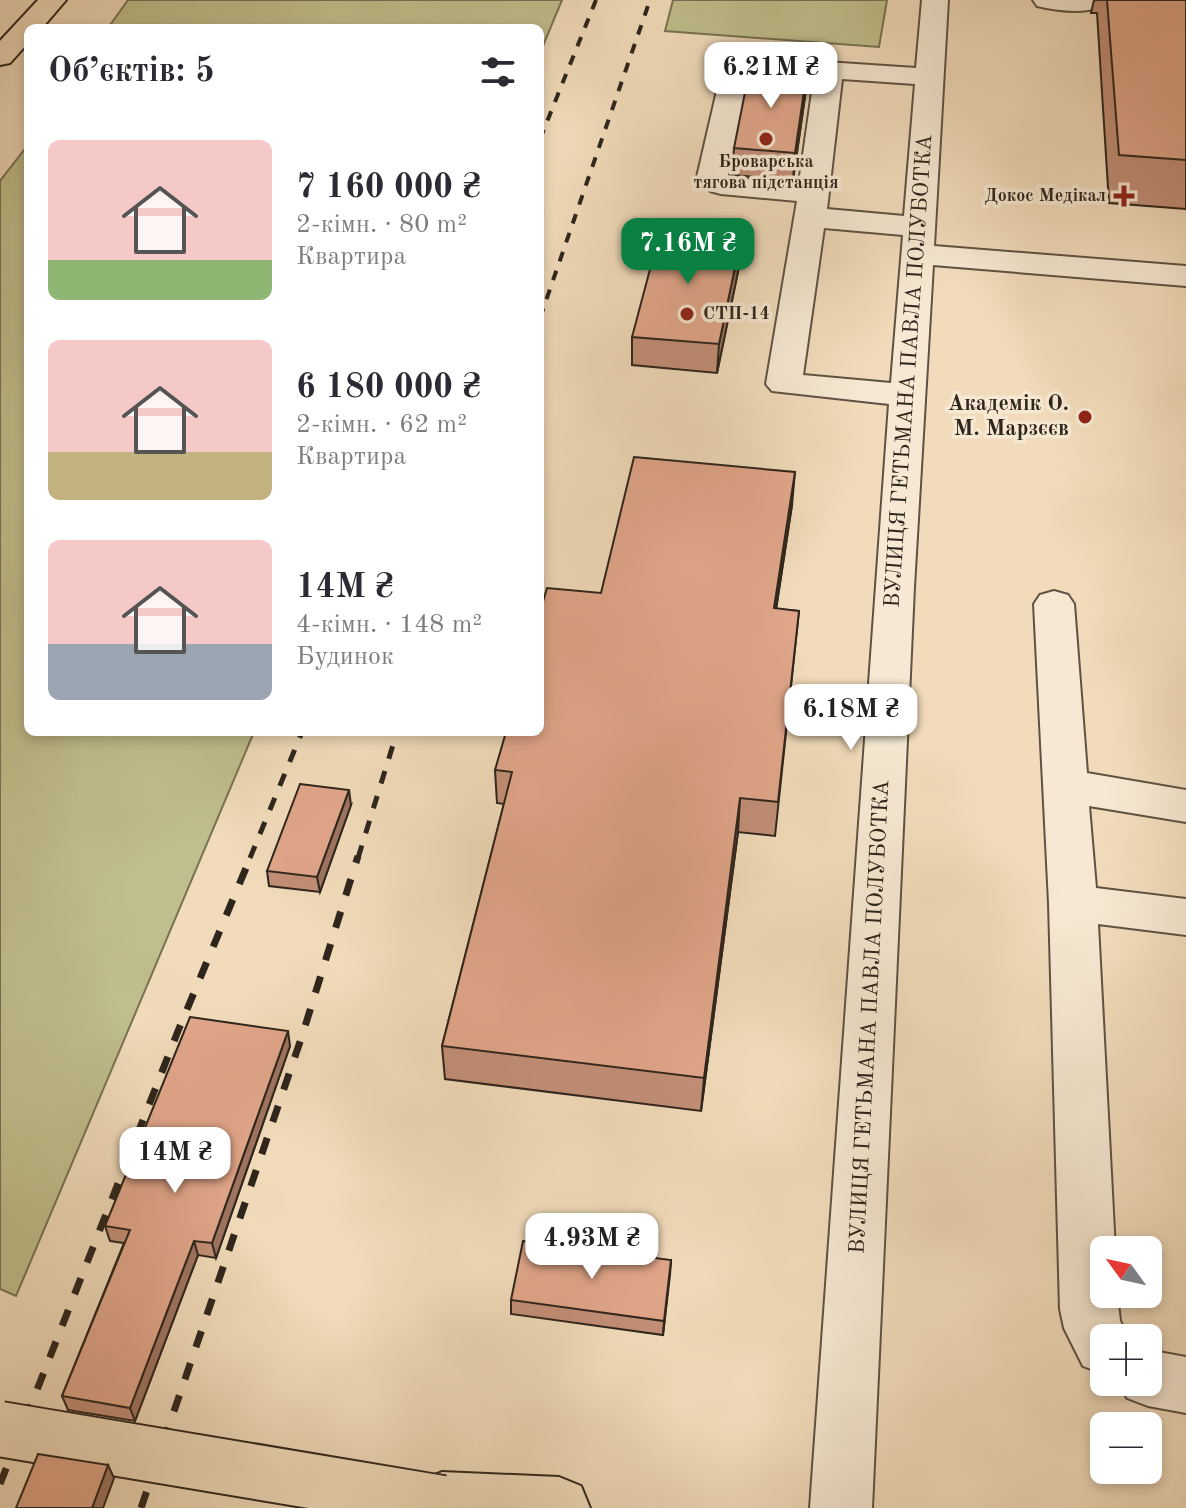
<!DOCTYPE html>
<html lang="uk">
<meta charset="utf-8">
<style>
:root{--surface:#fff;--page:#f2f2f3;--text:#2b2b33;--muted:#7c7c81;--accent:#0b8043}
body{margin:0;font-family:"Old Standard TT",serif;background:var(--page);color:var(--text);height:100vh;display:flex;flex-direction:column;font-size:30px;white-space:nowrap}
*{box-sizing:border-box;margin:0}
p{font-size:26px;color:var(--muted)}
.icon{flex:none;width:44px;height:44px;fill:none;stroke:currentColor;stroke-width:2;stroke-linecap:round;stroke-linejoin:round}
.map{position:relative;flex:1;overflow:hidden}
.side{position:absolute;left:24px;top:24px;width:520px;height:712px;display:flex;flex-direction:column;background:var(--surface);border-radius:12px;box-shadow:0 4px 12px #0003}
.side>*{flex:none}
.needle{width:52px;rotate:303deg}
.tools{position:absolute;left:1090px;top:1236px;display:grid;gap:16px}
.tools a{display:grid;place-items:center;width:72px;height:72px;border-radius:12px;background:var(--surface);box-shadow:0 4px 12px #0003;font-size:40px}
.price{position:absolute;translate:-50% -68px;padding:0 18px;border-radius:16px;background:#fff;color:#222;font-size:26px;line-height:52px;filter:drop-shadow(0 2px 4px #0008)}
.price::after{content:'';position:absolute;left:50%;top:48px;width:24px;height:18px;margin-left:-12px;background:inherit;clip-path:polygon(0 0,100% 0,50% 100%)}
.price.active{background:var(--accent);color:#fff}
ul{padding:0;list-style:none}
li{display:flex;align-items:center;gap:24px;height:200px;padding:0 24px}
li span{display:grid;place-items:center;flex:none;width:224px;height:160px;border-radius:12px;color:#555}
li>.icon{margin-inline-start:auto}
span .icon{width:96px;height:96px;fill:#fffc;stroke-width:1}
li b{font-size:34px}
h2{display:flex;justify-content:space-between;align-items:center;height:96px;padding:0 24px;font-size:34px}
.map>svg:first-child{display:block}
.green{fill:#c0be8c;stroke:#777254;stroke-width:2}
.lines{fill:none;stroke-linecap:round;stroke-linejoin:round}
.minor-casing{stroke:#5f5244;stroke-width:4}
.highway-casing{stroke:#2e251c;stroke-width:4}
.minor{fill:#f6e8d2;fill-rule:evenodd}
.highway{fill:#f1dbba;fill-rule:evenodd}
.rail-far2{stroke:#2e251c;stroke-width:4;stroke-dasharray:10 10;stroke-linecap:butt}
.rail-far1{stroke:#2e251c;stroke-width:5;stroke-dasharray:13 13;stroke-linecap:butt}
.rail{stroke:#2e251c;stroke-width:7;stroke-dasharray:17 17;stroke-linecap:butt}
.highway-bridge-casing{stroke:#2e251c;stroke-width:58;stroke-linecap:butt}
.highway-bridge{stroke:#f1dbba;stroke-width:54}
.wall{fill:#c28f77;stroke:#2e251c;stroke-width:2}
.shaded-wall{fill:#9e7461;stroke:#2e251c;stroke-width:2}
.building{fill:#e1a68a;stroke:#2e251c;stroke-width:2}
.poi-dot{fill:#8f2418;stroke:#f6e8d2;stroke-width:3}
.labels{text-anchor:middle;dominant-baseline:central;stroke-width:7;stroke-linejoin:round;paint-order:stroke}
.far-poi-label{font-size:18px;font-weight:bold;fill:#2e251c;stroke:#f6e8d2}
.street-label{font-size:22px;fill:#2e251c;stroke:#f6e8d2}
.poi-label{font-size:22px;font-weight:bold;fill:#2e251c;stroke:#f6e8d2;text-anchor:end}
</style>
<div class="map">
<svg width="1186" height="1508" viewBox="0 0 1186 1508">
<rect width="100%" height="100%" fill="#f1dbba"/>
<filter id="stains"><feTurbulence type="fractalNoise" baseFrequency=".0025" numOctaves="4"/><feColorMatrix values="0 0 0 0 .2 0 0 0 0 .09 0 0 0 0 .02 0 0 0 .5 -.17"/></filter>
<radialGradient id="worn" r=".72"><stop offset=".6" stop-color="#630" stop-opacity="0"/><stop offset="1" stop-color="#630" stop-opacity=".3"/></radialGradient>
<g class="green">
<polygon points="128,0 562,0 540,53 540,28 108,28"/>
<polygon points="673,0 887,0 879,47 665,31"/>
<polygon points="28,145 28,732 254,732 16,1296 0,1289 0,181"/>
</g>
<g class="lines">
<defs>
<g id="minor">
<path d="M922,0H948L934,246L1186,266V286L933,265L914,587L872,1508H810L889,404L772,391L766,384L797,201L721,194L710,191L697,177L722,69L726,63L751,57L916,68ZM749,74L814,78L799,183L731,178L728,175ZM842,79L915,84L904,216L827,209ZM824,228L903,235L891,383L803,375Z"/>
<path d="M1033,0H1096L1098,3L1094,9C1077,13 1054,10 1037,6Z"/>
<polygon points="1054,591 1068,595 1074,604 1087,773 1186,790 1186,822 1089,806 1096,888 1186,899 1186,935 1098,924 1115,1250 1104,1250 1104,1294 1117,1294 1120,1321 1129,1338 1104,1338 1104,1374 1083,1366 1064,1328 1060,1309 1049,903 1034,604 1040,595"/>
<polygon points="1148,1350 1186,1357 1186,1413 1148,1406 1127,1398 1120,1382 1148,1382"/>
</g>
<g id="highway">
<polygon points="38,0 66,0 42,28 28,28 28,43 10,63 0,65 0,41"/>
<polygon points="442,1472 559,1477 581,1486 590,1508 413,1508 411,1503 420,1481"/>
</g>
</defs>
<use href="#minor" class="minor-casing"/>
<use href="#highway" class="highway-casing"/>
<use href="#minor" class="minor"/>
<use href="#highway" class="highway"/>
<g class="rail-far2">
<polyline points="540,139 596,0"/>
<polyline points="540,318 650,0"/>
</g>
<g class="rail-far1">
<polyline points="250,858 302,732"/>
<polyline points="358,858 397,732"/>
</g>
<g class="rail">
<polyline points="0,1484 178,1031 251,856"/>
<polyline points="141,1508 302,1036 358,856"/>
</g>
<defs>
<polyline id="highway-bridge" points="0,1429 442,1503"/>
</defs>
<use href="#highway-bridge" class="highway-bridge-casing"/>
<use href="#highway-bridge" class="highway-bridge"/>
</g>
<g class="wall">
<polygon points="1094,0 1186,0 1186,209 1109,203 1097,13 1091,13"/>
<polygon points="807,71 805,97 793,180 732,175 734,148"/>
<polygon points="742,234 740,262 717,373 632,365 632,337"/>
<polygon points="792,505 776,609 799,611 775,836 738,832 701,1111 445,1079 442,1046 504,804 497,803 495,770 601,593"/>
<polygon points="351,805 320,892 269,886 267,871"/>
<polygon points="290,1046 216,1258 198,1255 135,1421 68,1410 62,1396 124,1243 110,1241 105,1226"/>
<polygon points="671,1260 663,1335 511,1314 511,1300"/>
</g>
<g class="shaded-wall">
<polygon points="807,71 805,97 793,180 795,153"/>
<polygon points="742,234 740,262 717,373 719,344"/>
<polygon points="795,472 792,505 771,642 774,608"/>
<polygon points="349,790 351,805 320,892 317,877"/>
<polygon points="740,798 738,832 701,1111 704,1078"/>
<polygon points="288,1031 290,1046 216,1258 212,1243"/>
<polygon points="194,1241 198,1255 135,1421 130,1408"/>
<polygon points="671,1260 670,1275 663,1335 664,1321"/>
<polygon points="108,1465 114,1478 103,1508 92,1508"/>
</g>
<g class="building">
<polygon points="1107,0 1186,0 1186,160 1119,155"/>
<polygon points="750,67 807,71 795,153 734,148"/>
<polygon points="661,228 742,234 719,344 632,337"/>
<polygon points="634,457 795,472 774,608 799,611 778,802 740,798 704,1078 442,1046 512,772 495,770 506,732 540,732 540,612 547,588 601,593"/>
<polygon points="300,784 349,790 317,877 267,871"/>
<polygon points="190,1017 288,1031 212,1243 194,1241 130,1408 62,1396 130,1230 105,1226"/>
<polygon points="523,1241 671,1260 664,1321 511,1300"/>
<polygon points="38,1454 108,1465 92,1508 16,1508"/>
</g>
<g class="poi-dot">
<circle cx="766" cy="139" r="8"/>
<path d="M1120 184h8v8h8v8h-8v8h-8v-8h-8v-8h8z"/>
<circle cx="687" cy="314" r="8"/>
<circle cx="1085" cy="417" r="8"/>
</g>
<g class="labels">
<g class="far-poi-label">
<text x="766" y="162">Броварська<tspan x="766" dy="21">тягова підстанція</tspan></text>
<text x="1106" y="196" text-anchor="end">Докос Медікал</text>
<text x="703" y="314" text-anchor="start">СТП-14</text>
</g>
<g class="street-label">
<text transform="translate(909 371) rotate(-86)">ВУЛИЦЯ ГЕТЬМАНА ПАВЛА ПОЛУБОТКА</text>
<text transform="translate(870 1017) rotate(-87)">ВУЛИЦЯ ГЕТЬМАНА ПАВЛА ПОЛУБОТКА</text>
</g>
<g class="poi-label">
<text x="1069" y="404">Академік О.<tspan x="1069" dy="25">М. Марзєєв</tspan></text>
</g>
</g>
<rect width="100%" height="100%" filter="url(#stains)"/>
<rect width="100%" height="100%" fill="url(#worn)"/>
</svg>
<div class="tools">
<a><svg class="needle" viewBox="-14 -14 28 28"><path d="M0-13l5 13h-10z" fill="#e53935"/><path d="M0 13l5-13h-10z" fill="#7c7c81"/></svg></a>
<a>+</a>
<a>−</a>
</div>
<b class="price" style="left:771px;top:110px">6.21M ₴</b>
<b class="price active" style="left:688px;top:286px">7.16M ₴</b>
<b class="price" style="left:851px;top:752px">6.18M ₴</b>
<b class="price" style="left:175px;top:1195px">14M ₴</b>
<b class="price" style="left:592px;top:1281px">4.93M ₴</b>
<section class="side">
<h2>Об’єктів: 5<svg class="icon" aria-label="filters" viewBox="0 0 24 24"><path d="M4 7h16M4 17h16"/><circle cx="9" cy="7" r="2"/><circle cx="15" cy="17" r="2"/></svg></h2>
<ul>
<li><span style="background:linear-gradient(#f6c9c9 75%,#8fb573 0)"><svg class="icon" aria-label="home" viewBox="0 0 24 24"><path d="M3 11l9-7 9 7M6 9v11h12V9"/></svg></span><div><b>7 160 000 ₴</b><p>2-кімн. · 80 m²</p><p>Квартира</p></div></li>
<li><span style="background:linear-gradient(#f6c9c9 70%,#c2b280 0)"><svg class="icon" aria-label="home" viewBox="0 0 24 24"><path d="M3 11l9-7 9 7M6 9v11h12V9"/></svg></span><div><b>6 180 000 ₴</b><p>2-кімн. · 62 m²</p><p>Квартира</p></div></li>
<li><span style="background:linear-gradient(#f6c9c9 65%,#9aa5b1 0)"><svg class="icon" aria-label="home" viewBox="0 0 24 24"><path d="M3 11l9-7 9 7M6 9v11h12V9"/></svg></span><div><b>14M ₴</b><p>4-кімн. · 148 m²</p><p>Будинок</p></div></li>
</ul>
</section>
</div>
